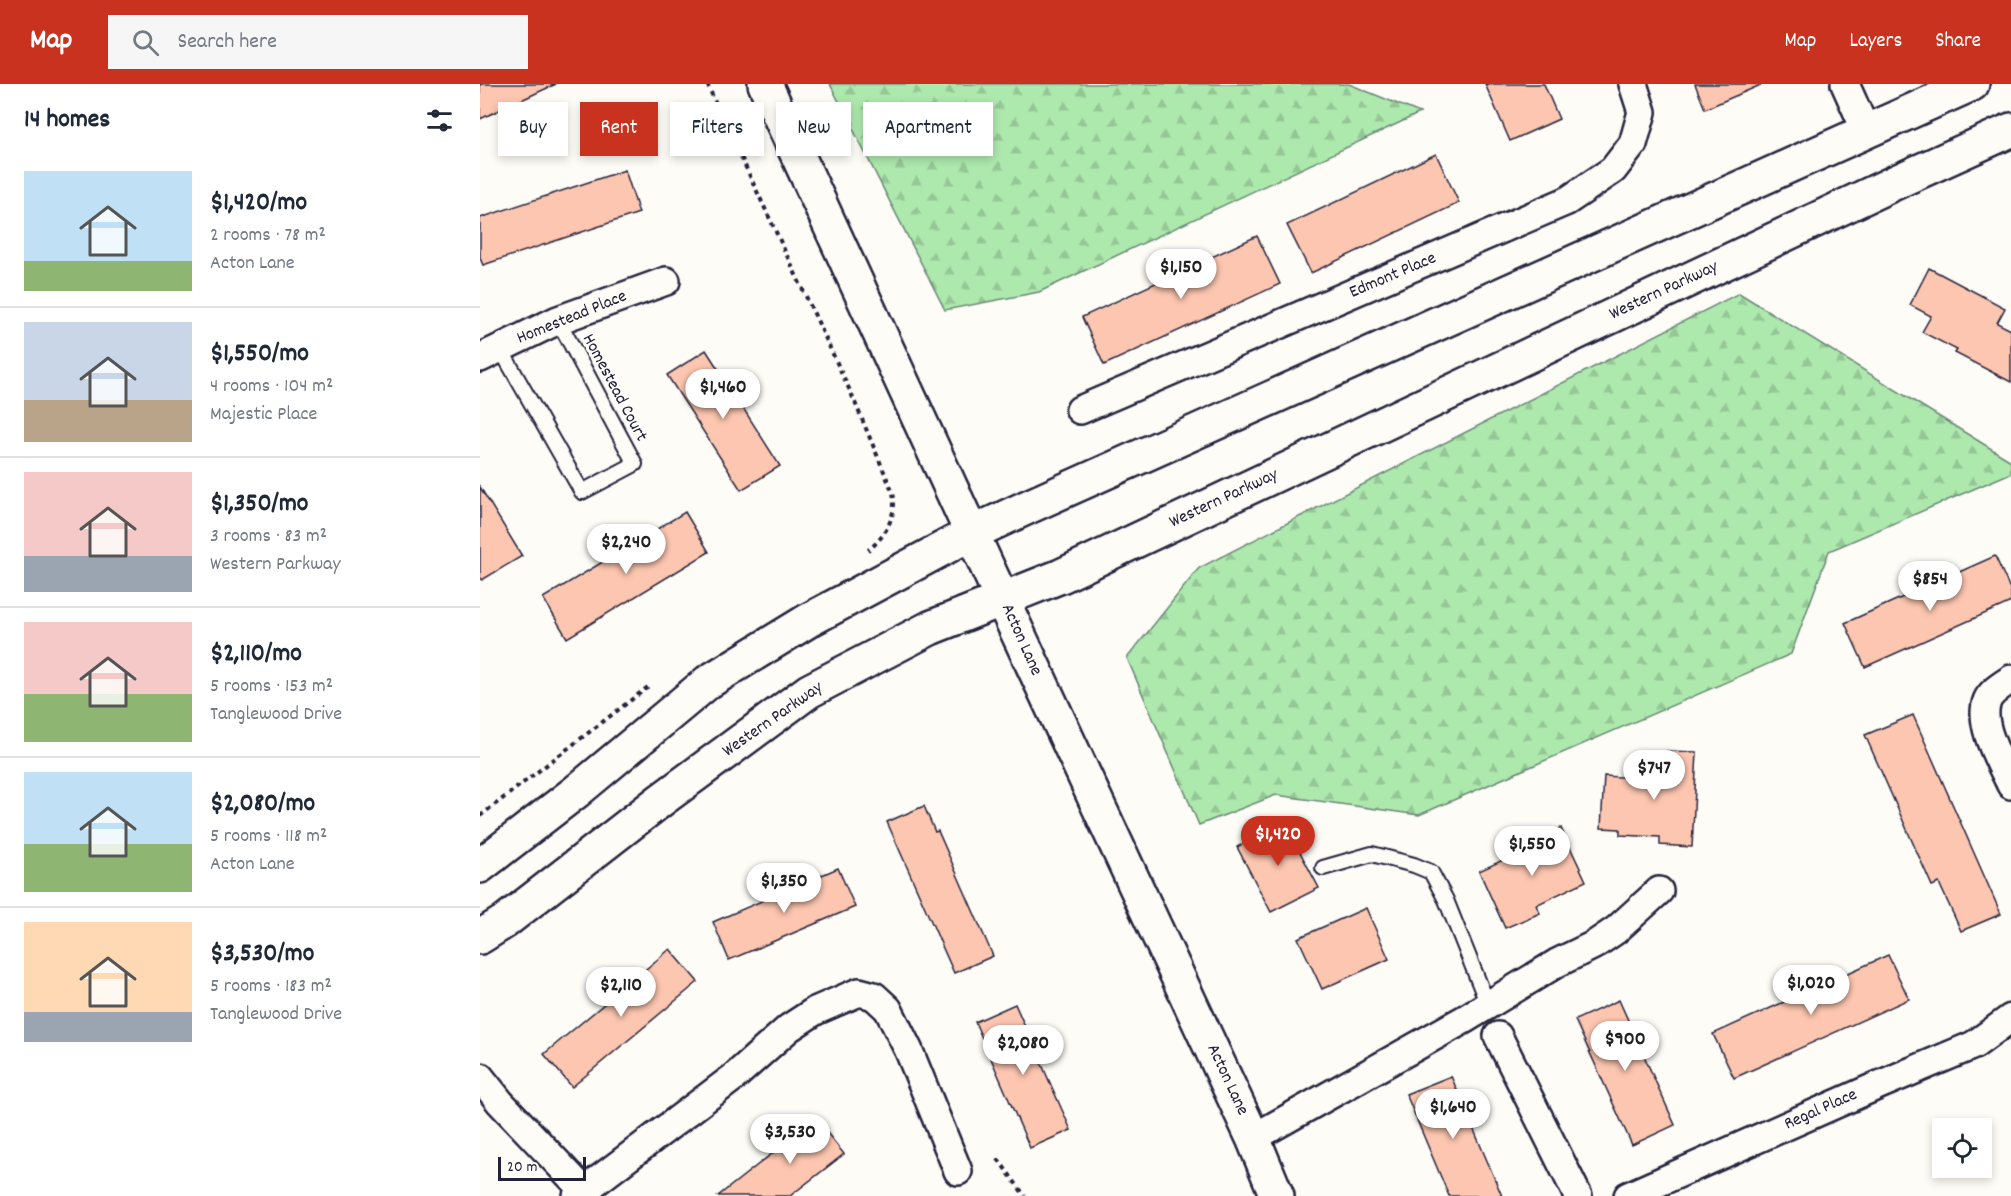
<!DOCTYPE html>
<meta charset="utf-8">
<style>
:root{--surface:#fff;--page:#f6f6f7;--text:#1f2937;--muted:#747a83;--line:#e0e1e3;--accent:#c8321e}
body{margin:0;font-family:Dekko,sans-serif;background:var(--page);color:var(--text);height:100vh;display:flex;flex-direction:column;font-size:22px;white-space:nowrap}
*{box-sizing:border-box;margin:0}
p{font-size:20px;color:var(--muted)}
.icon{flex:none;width:33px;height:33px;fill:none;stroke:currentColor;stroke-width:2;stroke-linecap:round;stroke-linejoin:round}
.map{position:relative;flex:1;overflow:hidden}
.drawer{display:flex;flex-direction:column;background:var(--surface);width:480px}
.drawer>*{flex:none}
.top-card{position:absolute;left:18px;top:18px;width:570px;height:54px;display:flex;gap:12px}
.fabs{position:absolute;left:1452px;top:1034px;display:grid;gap:12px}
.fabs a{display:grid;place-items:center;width:60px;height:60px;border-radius:0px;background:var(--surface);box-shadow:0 3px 9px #0003;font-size:30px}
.scale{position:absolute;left:18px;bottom:15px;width:88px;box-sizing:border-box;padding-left:6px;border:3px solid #22223b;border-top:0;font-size:16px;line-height:21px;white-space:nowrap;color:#22223b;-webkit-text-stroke:4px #fdfcf7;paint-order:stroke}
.price{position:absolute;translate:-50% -51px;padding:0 14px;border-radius:21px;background:#fff;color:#222;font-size:20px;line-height:39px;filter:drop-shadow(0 2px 3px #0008)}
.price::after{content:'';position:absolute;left:50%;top:36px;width:18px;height:14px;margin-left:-9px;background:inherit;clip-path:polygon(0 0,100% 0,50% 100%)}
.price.active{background:var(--accent);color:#fff}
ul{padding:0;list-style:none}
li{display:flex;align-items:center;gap:18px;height:150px;padding:0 24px}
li+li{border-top:2px solid var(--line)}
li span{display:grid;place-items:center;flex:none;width:168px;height:120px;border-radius:0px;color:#555}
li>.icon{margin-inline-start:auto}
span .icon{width:72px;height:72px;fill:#fffc;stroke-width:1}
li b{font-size:26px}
h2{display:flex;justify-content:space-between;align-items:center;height:72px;padding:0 24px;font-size:26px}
.chip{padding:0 21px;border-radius:0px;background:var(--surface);box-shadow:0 3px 9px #0003;font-size:21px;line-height:54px}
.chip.active{background:var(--accent);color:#fff}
header{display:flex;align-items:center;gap:36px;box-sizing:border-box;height:84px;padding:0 30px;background:var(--accent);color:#fff}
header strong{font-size:28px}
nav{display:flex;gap:33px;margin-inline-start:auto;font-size:21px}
.search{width:420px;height:54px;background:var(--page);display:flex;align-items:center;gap:15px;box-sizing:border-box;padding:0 21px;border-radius:0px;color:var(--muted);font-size:22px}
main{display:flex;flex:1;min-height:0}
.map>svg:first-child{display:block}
.forest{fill:url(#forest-firs);stroke:#688574;stroke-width:1.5}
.building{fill:#fdc6b0;stroke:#22223b;stroke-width:1.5}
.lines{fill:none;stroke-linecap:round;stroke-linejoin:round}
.service-casing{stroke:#22223b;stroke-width:18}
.minor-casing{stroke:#22223b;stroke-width:32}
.tertiary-casing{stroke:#22223b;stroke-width:38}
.secondary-casing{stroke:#22223b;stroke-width:38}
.path{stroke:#22223b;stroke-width:4;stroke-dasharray:4.5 4.5;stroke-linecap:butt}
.service{stroke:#fdfcf7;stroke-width:14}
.minor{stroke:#fdfcf7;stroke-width:27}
.tertiary{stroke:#fdfcf7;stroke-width:33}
.secondary{stroke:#fdfcf7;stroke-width:33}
.labels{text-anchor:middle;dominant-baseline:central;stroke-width:6;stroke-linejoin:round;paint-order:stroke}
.street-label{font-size:18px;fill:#22223b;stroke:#fdfcf7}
</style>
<header>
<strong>Map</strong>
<div class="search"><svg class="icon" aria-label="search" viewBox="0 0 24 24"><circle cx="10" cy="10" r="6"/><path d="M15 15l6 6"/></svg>Search here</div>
<nav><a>Map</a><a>Layers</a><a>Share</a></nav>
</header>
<main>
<section class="drawer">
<h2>14 homes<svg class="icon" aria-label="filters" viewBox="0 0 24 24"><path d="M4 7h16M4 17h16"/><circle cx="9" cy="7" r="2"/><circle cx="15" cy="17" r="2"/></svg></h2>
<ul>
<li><span style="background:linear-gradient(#bfe0f5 75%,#8fb573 0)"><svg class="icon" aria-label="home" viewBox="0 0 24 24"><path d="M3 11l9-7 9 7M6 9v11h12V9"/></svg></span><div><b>$1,420/mo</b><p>2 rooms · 78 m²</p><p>Acton Lane</p></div></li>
<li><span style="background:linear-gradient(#c9d6e8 65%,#b9a48a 0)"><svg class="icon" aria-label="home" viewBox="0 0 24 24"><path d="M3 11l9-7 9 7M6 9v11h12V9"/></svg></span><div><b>$1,550/mo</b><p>4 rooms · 104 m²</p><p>Majestic Place</p></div></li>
<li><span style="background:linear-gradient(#f6c9c9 70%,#9aa5b1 0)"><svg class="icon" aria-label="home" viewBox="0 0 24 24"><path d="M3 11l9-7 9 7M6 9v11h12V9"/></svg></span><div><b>$1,350/mo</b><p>3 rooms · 83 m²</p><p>Western Parkway</p></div></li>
<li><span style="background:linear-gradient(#f6c9c9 60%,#8fb573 0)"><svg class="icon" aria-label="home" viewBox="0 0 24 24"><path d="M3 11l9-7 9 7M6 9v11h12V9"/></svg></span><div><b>$2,110/mo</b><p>5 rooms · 153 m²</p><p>Tanglewood Drive</p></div></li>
<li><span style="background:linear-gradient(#bfe0f5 60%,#8fb573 0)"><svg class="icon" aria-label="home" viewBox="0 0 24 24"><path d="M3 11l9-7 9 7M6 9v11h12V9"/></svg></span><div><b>$2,080/mo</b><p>5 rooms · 118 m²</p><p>Acton Lane</p></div></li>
<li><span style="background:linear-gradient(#ffd9b3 75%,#9aa5b1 0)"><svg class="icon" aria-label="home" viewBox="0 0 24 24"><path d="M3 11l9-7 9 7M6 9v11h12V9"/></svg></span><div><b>$3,530/mo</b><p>5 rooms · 183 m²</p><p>Tanglewood Drive</p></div></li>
</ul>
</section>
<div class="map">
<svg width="1531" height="1112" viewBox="0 0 1531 1112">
<defs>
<pattern id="forest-firs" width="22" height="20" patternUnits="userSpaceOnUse" patternTransform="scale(1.5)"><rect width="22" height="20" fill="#ade8ad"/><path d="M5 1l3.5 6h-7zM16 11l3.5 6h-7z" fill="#95c796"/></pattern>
</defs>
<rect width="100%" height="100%" fill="#fdfcf7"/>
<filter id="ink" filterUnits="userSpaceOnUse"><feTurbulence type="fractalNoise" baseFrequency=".0167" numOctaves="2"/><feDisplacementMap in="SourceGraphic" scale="12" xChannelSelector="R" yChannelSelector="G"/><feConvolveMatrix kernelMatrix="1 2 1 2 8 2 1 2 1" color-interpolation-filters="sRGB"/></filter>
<g filter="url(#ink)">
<g class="forest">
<polygon points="350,0 869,0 940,29 559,208 465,226"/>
<polygon points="1259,209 1531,377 1531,389 1349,467 1311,570 939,731 796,711 719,741 647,574 719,484"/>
</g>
<g class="building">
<polygon points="0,0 76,0 0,35"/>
<polygon points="1005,0 1064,0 1079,35 1030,57"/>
<polygon points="1215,0 1283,0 1225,25"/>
<polygon points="956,70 979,119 831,189 807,141"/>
<polygon points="145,86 159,129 3,181 0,174 0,134"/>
<polygon points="777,152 800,200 624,281 602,233"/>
<polygon points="1449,184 1525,224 1517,239 1531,246 1531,298 1475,269 1477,266 1442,248 1451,232 1430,221"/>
<polygon points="226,266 300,382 261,406 187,291"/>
<polygon points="0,403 42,472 2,496 0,493"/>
<polygon points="205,428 229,468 87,554 63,514"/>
<polygon points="1515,472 1531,507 1531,518 1385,583 1365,539"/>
<polygon points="1433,631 1521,830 1481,847 1459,799 1452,802 1385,651"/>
<polygon points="1186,667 1217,668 1212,763 1180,761 1180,753 1140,751 1140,745 1121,744 1124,692 1158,694 1158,681 1185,683"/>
<polygon points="444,722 455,748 458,747 513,872 474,889 407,738"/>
<polygon points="804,738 839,804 791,828 757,763"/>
<polygon points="1081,744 1106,797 1056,821 1060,829 1025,844 999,787 1043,767 1041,763"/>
<polygon points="358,784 375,823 249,876 233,838"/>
<polygon points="886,824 909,875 842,905 818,854"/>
<polygon points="190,865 218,898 92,1003 64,970"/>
<polygon points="1408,871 1429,915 1254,994 1233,950"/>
<polygon points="1139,916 1195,1041 1152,1061 1095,936"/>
<polygon points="535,920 591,1046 550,1064 495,938"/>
<polygon points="971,992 1022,1112 969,1112 926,1010"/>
<polygon points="336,1035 364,1070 310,1112 238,1112"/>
</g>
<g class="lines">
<defs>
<g id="service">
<polyline points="20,264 102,408 155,380 78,236"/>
<polyline points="843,784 892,770 934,781 951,788 966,816 1008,921"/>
</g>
<g id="minor">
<polyline points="1365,0 1386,47"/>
<polyline points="0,274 78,236 186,197"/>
<polyline points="600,326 1087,117 1133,86 1153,60 1162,28 1153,0"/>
<path d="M1531,595C1523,601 1511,607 1507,617C1498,641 1521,679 1531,701"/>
<polyline points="1018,952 1098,1112"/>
<polyline points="0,993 20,1018 109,1112"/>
<polyline points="773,1054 985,935 1077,879 1114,861 1136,846 1179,807"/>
<polyline points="97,1112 254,993 309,944 335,927 379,908 394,912 408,925 429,967 478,1087"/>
<polyline points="1148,1112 1399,1001 1494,961 1531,934"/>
</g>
<polyline id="tertiary" points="522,515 773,1054 797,1112"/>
<g id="secondary">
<polyline points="285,0 522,515"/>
<polyline points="0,782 97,707 228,598 329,536 492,449 550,422 1492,0"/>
<polyline points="0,853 24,838 181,716 329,607 450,544 581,492 1416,98 1531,46"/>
</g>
</defs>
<use href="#service" class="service-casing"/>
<use href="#minor" class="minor-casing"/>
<use href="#tertiary" class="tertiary-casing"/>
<use href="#secondary" class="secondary-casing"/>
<g class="path">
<path d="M227,0L371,309L413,409C418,430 404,455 388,466"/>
<polyline points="0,732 168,603"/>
<polyline points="518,1075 545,1112"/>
</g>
<use href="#service" class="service"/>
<use href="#minor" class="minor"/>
<use href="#tertiary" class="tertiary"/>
<use href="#secondary" class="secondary"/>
</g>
</g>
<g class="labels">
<g class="street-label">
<text transform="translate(913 192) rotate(-23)">Edmont Place</text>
<text transform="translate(1184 207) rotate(-25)">Western Parkway</text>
<text transform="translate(92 234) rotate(-22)">Homestead Place</text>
<text transform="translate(134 304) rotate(62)">Homestead Court</text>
<text transform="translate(744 415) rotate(-25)">Western Parkway</text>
<text transform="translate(541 556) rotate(66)">Acton Lane</text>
<text transform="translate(293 636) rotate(-35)">Western Parkway</text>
<text transform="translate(747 996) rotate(65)">Acton Lane</text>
<text transform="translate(1341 1026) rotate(-24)">Regal Place</text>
</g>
</g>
</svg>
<div class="fabs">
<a><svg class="icon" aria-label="locate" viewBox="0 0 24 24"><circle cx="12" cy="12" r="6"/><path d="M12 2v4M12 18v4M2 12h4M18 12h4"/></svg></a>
</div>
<div class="scale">20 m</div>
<b class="price" style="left:701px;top:216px">$1,150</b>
<b class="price" style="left:243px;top:336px">$1,460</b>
<b class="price" style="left:146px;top:491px">$2,240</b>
<b class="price" style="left:1450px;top:528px">$854</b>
<b class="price" style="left:1174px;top:717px">$747</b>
<b class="price active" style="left:798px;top:783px">$1,420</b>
<b class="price" style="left:1052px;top:793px">$1,550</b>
<b class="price" style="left:304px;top:830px">$1,350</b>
<b class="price" style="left:1331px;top:932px">$1,020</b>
<b class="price" style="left:141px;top:934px">$2,110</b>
<b class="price" style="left:1145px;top:988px">$900</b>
<b class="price" style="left:543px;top:992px">$2,080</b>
<b class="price" style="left:973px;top:1056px">$1,640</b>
<b class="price" style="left:310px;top:1081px">$3,530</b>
<div class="top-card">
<a class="chip">Buy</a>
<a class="chip active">Rent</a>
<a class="chip">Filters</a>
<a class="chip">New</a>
<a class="chip">Apartment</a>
</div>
</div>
</main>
